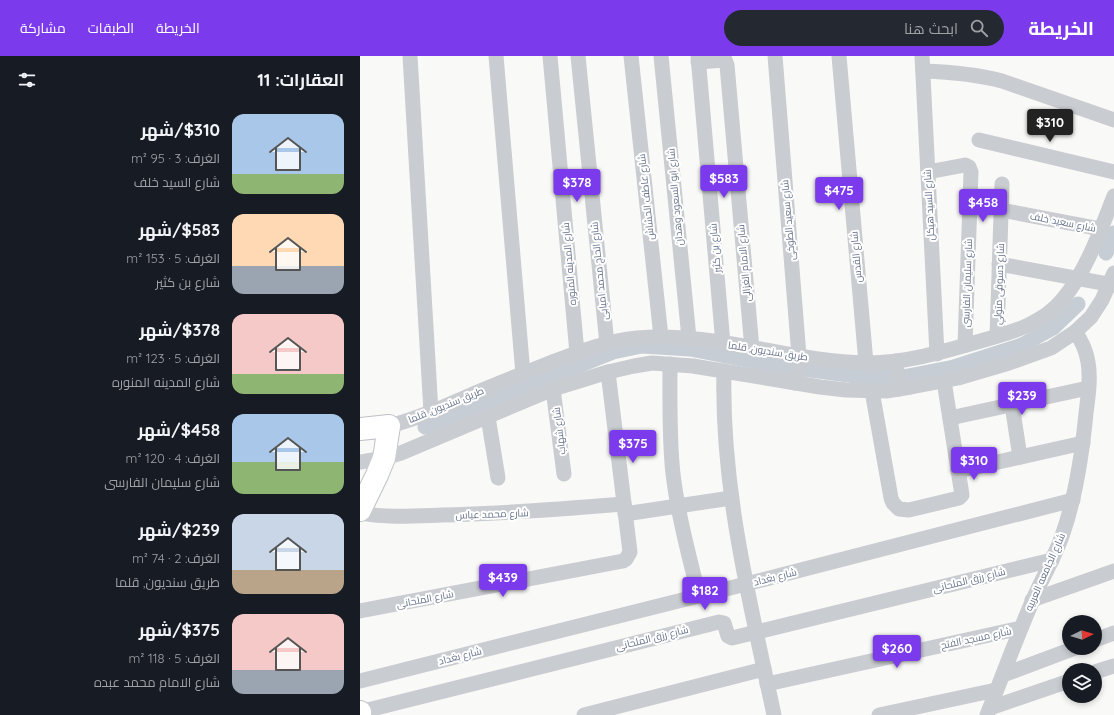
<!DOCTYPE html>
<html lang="ar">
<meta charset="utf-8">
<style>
:root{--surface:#171b24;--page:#242831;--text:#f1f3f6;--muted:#9ea1a6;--accent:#7c3aed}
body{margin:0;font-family:Quicksand,Cairo,sans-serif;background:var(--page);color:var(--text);direction:rtl;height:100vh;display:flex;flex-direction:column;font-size:15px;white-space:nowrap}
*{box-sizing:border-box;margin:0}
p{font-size:13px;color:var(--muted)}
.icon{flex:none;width:22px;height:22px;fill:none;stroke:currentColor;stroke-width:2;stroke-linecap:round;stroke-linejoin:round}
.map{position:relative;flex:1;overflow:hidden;direction:ltr}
.panel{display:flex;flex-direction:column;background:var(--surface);width:360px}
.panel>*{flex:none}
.needle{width:26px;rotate:85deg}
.controls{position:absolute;left:702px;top:559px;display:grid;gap:8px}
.controls a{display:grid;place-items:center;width:40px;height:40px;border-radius:50%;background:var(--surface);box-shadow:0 2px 6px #0003;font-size:20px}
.price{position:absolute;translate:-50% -34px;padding:0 9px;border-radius:4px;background:var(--accent);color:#fff;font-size:13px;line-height:26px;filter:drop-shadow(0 1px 2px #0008)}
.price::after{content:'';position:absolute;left:50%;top:24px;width:12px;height:9px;margin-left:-6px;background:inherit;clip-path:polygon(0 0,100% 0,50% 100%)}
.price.on{background:#222;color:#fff}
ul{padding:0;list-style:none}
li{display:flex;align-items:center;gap:12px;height:100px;padding:0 16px}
li span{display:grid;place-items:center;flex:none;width:112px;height:80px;border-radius:12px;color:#555}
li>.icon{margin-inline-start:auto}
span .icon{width:48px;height:48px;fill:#fffc;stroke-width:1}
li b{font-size:17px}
h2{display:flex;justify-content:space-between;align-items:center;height:48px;padding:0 16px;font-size:17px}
header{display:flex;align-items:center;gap:24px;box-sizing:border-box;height:56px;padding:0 20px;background:var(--accent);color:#fff}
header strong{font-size:19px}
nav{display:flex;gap:22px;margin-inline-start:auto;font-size:14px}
.search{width:280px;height:36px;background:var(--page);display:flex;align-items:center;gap:10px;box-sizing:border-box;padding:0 14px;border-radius:22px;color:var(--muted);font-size:15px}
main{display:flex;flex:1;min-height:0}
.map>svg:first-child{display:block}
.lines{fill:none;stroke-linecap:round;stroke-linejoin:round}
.canal{stroke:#c6cdd5;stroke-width:15}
.secondary-casing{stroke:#bdc0c7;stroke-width:24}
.street{stroke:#c9ccd0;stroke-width:15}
.secondary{stroke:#fff;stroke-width:22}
.labels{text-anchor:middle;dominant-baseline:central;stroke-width:4;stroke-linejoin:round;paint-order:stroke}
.street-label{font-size:10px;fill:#66728a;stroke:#fff}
</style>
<header>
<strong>الخريطة</strong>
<div class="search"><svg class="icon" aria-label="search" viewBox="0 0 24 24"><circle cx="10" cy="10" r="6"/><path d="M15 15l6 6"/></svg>ابحث هنا</div>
<nav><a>الخريطة</a><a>الطبقات</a><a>مشاركة</a></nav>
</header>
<main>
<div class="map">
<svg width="754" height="659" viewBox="0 0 754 659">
<rect width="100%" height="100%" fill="#f9f9f7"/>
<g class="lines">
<g class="canal">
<polyline points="746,197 754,177"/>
<polyline points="65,371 253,296 282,290 330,293 413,309 496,320 543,321 594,311 662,289 693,272 718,248"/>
</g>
<defs>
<g id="secondary">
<polyline points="0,373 29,370 24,402 17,419 0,454"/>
<polyline points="0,656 0,659"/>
</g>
</defs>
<use href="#secondary" class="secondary-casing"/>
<g class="street">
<polyline points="50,0 71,356"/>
<polyline points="136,0 163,318"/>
<polyline points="190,0 217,297"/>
<polyline points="218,0 247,288"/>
<polyline points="271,0 301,281"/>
<polyline points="301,0 329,282"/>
<polyline points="338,0 363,288"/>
<polyline points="415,0 439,300 435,327"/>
<polyline points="479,0 506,307"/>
<polyline points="562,0 577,298"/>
<polyline points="338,6 365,4 367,9 392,293"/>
<path d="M563,15C590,16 616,18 642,25L754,64"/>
<polyline points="619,84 754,116"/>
<polyline points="568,116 605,109 609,111 611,116 605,289"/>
<polyline points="641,154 741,173"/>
<polyline points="639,208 754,229"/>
<polyline points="637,280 642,128"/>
<polyline points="536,305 539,333"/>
<path d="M310,308C310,345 309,382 313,418C318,459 329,500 339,540"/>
<path d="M364,315C361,432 390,546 414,659"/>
<polyline points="193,333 204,418"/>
<polyline points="512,335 531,442 533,447 539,453 549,454 599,442 602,439 584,325"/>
<polyline points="652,349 660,401"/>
<polyline points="128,361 138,422"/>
<polyline points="590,362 728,332"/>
<path d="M29,370C56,363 81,352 106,341C134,329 162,318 190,307C219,296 247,285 277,282C354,275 430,306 507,307C547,307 586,295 624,284C653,276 684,267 703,243C727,214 740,175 754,140"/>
<polyline points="0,406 24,402 41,397 193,333 248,316 274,310 292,307 333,310 460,331 486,334 526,335 551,331 598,322 649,307 691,292 715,276 731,261 742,244 754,217"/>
<polyline points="598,415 723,387"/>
<path d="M0,457C27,462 54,460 82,459C143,458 203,453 264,448"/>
<polyline points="265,458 371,442"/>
<polyline points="672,544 754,515"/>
<polyline points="0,555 263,505 266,503 270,496 248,316"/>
<polyline points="735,584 754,577"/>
<polyline points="735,616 754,610"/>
<polyline points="643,619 715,592"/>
<polyline points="0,625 386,528 713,444"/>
<polyline points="407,628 661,572"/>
<polyline points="630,652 709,625"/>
<polyline points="0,656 359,566 364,567 368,580 372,582 692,504"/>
<polyline points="224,659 404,613"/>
<polyline points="519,659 636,634"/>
<path d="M627,659C642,621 656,583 672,546C681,524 694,503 702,480C716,441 722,399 726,357C728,341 731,323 728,306C726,294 722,285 715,276"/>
</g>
<use href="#secondary" class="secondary"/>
</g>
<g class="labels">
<g class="street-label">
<text transform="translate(286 141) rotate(-96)">شارع عاطف الحشاش</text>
<text transform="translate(315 141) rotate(-95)">شارع ابو السعود وهدان</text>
<text transform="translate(569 149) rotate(-93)">شارع السيد هيكل</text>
<text transform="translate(428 164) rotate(-95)">شارع سعيد الطوخى</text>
<text transform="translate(703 166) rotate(11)">شارع سعيد خلف</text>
<text transform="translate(355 192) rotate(-95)">شارع بن كثير</text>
<text transform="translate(496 201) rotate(-95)">شارع القدس</text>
<text transform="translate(384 207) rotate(-95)">شارع الامام الغزالى</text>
<text transform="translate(209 208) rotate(-95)">شارع المدينه المنوره</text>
<text transform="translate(239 215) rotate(-96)">شارع الحاج محمد امبابى</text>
<text transform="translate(607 227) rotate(-88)">شارع سليمان الفارسى</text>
<text transform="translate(639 228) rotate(-88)">شارع دسوقى متولي</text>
<text transform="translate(408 295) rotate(9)">طريق سنديون, قلما</text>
<text transform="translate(86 349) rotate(-22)">طريق سنديون, قلما</text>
<text transform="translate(199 375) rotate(-97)">شارع شهاب</text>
<text transform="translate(132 458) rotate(-2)">شارع محمد عباس</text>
<text transform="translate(685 516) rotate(-66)">شارع الجامعه العربيه</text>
<text transform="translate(415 521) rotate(-14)">شارع بغداد</text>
<text transform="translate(609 524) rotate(-14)">شارع رزق الملحانى</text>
<text transform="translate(65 543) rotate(-11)">شارع الملحانى</text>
<text transform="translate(292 582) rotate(-14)">شارع رزق الملحانى</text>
<text transform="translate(616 582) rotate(-12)">شارع مسجد الفتح</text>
<text transform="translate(100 600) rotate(-14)">شارع بغداد</text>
</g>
</g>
</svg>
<div class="controls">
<a><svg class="needle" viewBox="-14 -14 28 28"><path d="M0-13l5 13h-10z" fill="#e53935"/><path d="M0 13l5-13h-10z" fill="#9ea1a6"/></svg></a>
<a><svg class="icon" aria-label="layers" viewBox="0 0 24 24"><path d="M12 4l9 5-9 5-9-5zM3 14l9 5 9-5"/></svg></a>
</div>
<b class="price on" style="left:690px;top:87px">$310</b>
<b class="price" style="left:364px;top:143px">$583</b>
<b class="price" style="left:217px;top:147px">$378</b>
<b class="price" style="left:479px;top:155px">$475</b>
<b class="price" style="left:623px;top:167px">$458</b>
<b class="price" style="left:662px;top:360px">$239</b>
<b class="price" style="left:273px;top:408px">$375</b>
<b class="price" style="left:614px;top:425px">$310</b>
<b class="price" style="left:143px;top:542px">$439</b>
<b class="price" style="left:345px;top:555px">$182</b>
<b class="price" style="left:537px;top:613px">$260</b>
</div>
<section class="panel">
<h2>العقارات: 11<svg class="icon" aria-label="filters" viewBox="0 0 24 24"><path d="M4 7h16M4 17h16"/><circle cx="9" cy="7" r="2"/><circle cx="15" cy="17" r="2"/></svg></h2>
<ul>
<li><span style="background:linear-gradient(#a9c7e8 75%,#8fb573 0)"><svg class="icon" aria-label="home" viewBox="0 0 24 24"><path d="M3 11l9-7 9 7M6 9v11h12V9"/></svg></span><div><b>$310/شهر</b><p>الغرف: 3 · 95 m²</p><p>شارع السيد خلف</p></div></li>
<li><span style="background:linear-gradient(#ffd9b3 65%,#9aa5b1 0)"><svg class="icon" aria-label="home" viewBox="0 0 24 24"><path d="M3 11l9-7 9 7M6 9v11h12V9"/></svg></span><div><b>$583/شهر</b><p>الغرف: 5 · 153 m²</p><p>شارع بن كثير</p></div></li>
<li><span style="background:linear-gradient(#f6c9c9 75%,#8fb573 0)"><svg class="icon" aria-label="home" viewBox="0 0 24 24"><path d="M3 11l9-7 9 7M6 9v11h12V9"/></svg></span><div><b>$378/شهر</b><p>الغرف: 5 · 123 m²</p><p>شارع المدينه المنوره</p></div></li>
<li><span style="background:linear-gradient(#a9c7e8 60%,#8fb573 0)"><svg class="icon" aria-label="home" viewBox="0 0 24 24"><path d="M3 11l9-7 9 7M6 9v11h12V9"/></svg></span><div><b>$458/شهر</b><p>الغرف: 4 · 120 m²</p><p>شارع سليمان الفارسى</p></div></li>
<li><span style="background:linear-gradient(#c9d6e8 70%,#b9a48a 0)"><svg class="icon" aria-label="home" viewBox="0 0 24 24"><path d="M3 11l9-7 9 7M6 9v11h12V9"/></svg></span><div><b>$239/شهر</b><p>الغرف: 2 · 74 m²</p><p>طريق سنديون, قلما</p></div></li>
<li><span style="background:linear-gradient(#f6c9c9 70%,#9aa5b1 0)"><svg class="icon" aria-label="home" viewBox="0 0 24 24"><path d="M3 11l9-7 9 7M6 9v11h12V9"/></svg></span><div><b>$375/شهر</b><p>الغرف: 5 · 118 m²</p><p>شارع الامام محمد عبده</p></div></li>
</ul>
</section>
</main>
